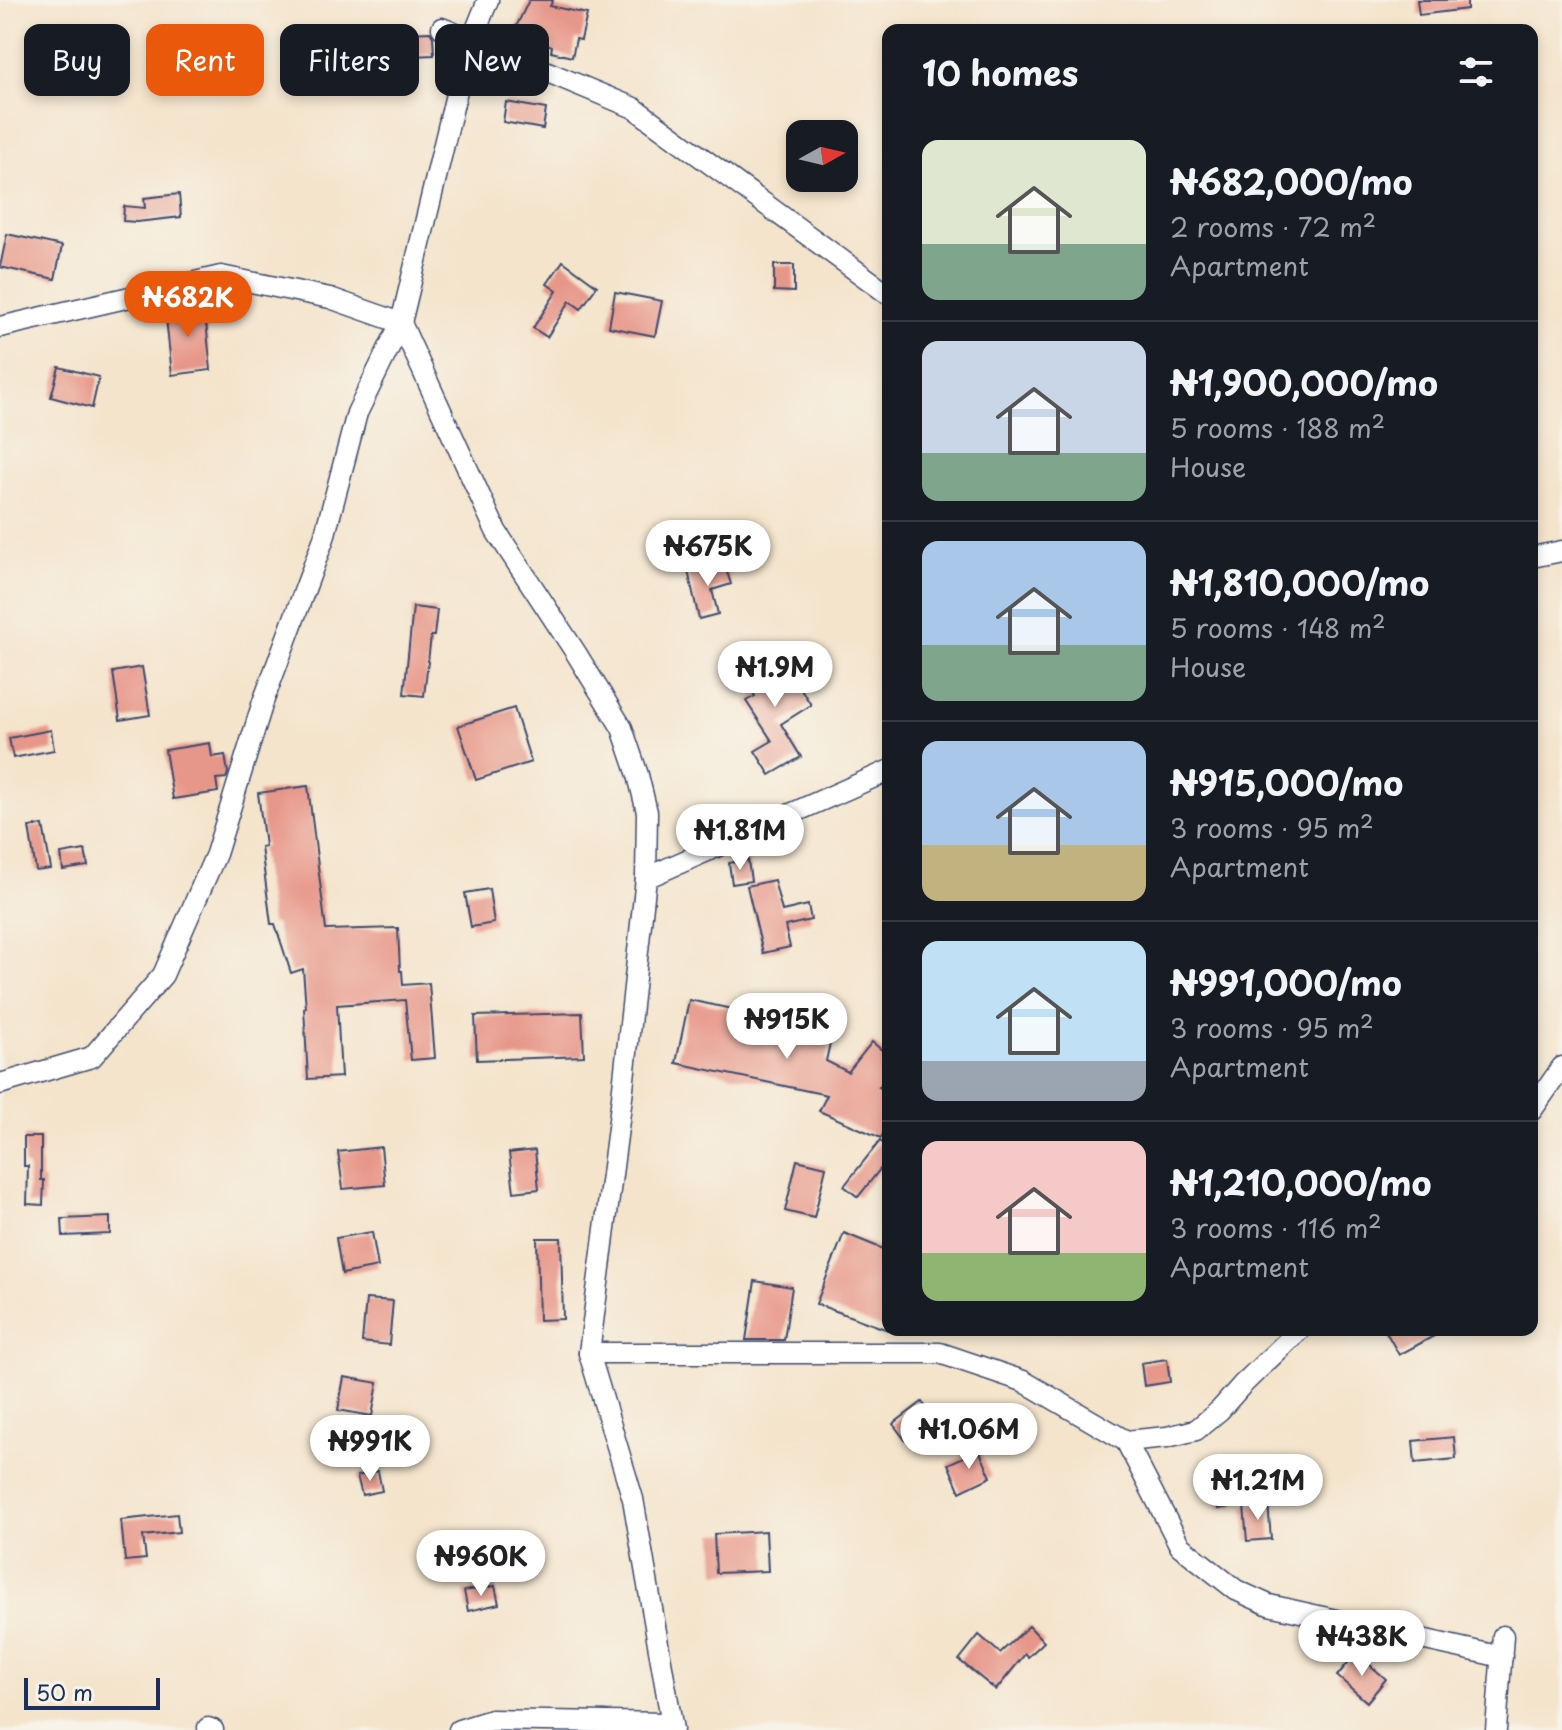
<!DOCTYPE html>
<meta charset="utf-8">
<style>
:root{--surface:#171b24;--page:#242831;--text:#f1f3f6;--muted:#9ea1a6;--line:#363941;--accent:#ea580c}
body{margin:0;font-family:"Playpen Sans",sans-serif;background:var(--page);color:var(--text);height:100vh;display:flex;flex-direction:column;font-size:30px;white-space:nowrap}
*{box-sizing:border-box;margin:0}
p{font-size:26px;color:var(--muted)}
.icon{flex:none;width:44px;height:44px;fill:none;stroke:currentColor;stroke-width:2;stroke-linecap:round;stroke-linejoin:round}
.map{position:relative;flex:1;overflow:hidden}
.side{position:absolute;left:882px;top:24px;width:656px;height:1312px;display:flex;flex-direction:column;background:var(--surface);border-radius:16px;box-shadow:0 4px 12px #0003}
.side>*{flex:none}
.guide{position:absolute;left:24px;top:24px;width:738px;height:72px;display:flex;gap:16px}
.needle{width:52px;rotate:82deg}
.tools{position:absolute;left:786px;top:120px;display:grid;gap:16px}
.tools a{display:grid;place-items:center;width:72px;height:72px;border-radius:16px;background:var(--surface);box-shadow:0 4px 12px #0003;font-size:40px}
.scale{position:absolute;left:24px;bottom:20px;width:136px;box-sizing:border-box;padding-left:8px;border:4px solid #1b2f5e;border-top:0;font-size:22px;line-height:28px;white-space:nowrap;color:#1b2f5e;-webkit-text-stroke:6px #f7f3e8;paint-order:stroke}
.price{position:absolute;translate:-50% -68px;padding:0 18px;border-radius:28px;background:#fff;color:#222;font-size:26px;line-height:52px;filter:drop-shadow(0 2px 4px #0008)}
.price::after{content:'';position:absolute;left:50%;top:48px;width:24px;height:18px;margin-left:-12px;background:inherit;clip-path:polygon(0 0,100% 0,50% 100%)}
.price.on{background:var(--accent);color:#fff}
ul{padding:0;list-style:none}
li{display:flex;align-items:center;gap:24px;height:200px;padding:0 40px}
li+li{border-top:2px solid var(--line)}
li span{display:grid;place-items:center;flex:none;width:224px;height:160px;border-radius:16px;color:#555}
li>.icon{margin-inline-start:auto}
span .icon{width:96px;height:96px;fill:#fffc;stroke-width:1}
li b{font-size:34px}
h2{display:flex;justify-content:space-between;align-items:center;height:96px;padding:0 40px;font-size:34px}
.pill{padding:0 28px;border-radius:16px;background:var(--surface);box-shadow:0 4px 12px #0003;font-size:28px;line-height:72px}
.pill.on{background:var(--accent);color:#fff}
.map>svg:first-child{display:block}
.building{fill:#e79789}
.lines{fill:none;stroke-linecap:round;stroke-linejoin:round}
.minor-casing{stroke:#3c4a6e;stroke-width:23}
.minor{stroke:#fff;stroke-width:20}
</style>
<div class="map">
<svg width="1562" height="1730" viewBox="0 0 1562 1730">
<rect width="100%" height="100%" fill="#f7f3e8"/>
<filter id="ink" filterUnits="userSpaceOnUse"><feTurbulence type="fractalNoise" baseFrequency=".0125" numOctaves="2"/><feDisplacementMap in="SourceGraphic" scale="16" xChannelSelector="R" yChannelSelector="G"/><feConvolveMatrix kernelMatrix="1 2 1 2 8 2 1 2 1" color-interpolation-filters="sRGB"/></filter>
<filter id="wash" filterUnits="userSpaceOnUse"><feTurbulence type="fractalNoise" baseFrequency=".006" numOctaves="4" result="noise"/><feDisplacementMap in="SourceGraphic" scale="32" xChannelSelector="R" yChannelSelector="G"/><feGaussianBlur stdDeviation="1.8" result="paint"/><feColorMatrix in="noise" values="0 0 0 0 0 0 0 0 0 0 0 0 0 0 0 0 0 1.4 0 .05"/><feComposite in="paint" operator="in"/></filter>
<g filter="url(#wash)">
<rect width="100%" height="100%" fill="#f4e4cc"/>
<g id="blocks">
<g class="building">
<polygon points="529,0 553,0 550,6 587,14 581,40 576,39 572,57 551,52 552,46 515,29"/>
<polygon points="1417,0 1467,0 1467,9 1419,15"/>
<polygon points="188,29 218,34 210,81 181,76"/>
<polygon points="430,32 433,37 434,55 411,56 409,33"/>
<polygon points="506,102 546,109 543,129 503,122"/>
<polygon points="179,194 181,217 137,222 123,221 124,206 145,208 144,198"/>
<polygon points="7,234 62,246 55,279 0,267"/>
<polygon points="563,261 597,286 581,309 570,301 547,337 533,328 557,291 547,284"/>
<polygon points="774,265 794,265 794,292 774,291"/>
<polygon points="615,292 662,301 655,336 609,327"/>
<polygon points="204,303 211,370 172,375 165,308"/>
<polygon points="59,367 99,377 92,408 51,397"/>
<polygon points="724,563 731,584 712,590 718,614 699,619 688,571 706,567 707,569"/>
<polygon points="413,607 437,610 434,636 431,636 424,696 404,694"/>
<polygon points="778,652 811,705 781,724 801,757 770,775 755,751 772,741 746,701 755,696 742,676"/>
<polygon points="142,667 150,715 120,720 113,672"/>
<polygon points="514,708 531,762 476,780 458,726"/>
<polygon points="51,730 54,750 13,758 9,738"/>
<polygon points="210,743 212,757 225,755 228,773 226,778 216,779 218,792 173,799 165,750"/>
<polygon points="308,786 326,930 398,928 400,971 402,971 403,985 429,983 435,1058 411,1060 405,1000 337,1005 341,1077 308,1079 304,1008 306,1008 303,969 291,973 275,924 271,924 261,847 265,846 258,793"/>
<polygon points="43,825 51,869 36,871 29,827"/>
<polygon points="85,850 88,866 63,870 61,854"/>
<polygon points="748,860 751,881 732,884 729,863"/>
<polygon points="774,880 782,911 808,905 811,920 785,926 790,947 763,953 747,886"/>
<polygon points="489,889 494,923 471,927 465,893"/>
<polygon points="689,1000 823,1028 820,1041 830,1043 826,1061 848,1072 872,1042 888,1055 888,1075 879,1087 888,1091 888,1124 881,1138 819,1111 827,1095 676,1063"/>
<polygon points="582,1013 584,1056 477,1060 475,1016"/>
<polygon points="24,1137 41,1137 41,1180 44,1180 43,1205 27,1204 28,1166 24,1166"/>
<polygon points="880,1141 888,1147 888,1159 858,1197 844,1186"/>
<polygon points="381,1147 385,1185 343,1189 338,1152"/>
<polygon points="535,1150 539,1189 514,1192 509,1153"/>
<polygon points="797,1160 826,1167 814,1218 785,1211"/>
<polygon points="110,1217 110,1234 63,1236 62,1219"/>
<polygon points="372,1232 378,1267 342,1274 336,1238"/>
<polygon points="844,1233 888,1251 888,1330 816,1304"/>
<polygon points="537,1238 561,1238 563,1319 539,1320"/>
<polygon points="755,1281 792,1287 784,1340 746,1340"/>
<polygon points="366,1299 393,1301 389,1345 362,1342"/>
<polygon points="1385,1330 1445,1330 1399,1355"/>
<polygon points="1167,1359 1170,1382 1144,1386 1141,1363"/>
<polygon points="344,1377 378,1383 372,1416 338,1410"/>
<polygon points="922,1402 935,1419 906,1441 893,1424"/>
<polygon points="1454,1437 1456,1459 1415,1463 1413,1441"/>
<polygon points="979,1450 991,1477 960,1492 948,1464"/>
<polygon points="378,1471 382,1491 362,1495 357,1476"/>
<polygon points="1233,1488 1235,1506 1218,1509 1215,1491"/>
<polygon points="1268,1503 1271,1539 1247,1541 1244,1506"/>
<polygon points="177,1514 179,1532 143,1536 146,1559 125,1561 121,1520"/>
<polygon points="766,1531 768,1571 716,1573 714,1534"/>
<polygon points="495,1586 499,1604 468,1611 464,1591"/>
<polygon points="1029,1626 1044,1642 1028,1657 1025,1654 996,1690 959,1660 979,1635 1000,1653"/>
<polygon points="1356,1653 1386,1679 1367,1702 1337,1676"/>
</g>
</g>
</g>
<g filter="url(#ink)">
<use href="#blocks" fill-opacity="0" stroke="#3c4a6e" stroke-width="2"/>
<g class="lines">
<defs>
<g id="minor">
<polyline points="442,28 634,108 888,294"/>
<polyline points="0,327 221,276 330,298 401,323 496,531 576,653 622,728 638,775 647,812 646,878 622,1097 589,1353 633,1499 673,1730"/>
<polyline points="1532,557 1562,551"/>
<polyline points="646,878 888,771"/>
<polyline points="0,1084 92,1057 163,975 216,854 263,702 324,538 357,413 401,323 465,57 488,0"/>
<polyline points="1532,1110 1562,1067"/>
<polyline points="589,1353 940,1353 1023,1381 1126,1441 1180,1546 1236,1590 1269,1605 1502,1657"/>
<polyline points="1126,1441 1167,1437 1196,1430 1220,1410 1242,1385 1299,1330"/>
<polyline points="208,1728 213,1730"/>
<polyline points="459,1730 491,1720 670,1723"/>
<polyline points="1496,1730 1503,1636"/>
</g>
</defs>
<use href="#minor" class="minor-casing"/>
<use href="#minor" class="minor"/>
</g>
</g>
</svg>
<div class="tools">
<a><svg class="needle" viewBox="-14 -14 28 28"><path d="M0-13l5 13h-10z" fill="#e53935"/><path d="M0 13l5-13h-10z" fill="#9ea1a6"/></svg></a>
</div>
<div class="scale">50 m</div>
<b class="price on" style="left:188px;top:339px">₦682K</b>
<b class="price" style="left:708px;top:588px">₦675K</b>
<b class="price" style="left:775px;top:709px">₦1.9M</b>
<b class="price" style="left:740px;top:872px">₦1.81M</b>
<b class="price" style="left:787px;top:1061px">₦915K</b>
<b class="price" style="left:969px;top:1471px">₦1.06M</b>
<b class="price" style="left:370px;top:1483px">₦991K</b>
<b class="price" style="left:1258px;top:1522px">₦1.21M</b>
<b class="price" style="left:481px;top:1598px">₦960K</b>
<b class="price" style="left:1362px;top:1678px">₦438K</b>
<div class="guide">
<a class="pill">Buy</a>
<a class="pill on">Rent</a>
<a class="pill">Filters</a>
<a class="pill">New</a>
</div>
<section class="side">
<h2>10 homes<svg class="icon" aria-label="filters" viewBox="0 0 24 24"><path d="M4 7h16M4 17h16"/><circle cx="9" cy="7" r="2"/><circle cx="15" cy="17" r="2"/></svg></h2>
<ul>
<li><span style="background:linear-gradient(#dfe7d0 65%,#7fa58c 0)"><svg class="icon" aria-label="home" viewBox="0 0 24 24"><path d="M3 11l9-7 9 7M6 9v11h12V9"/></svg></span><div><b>₦682,000/mo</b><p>2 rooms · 72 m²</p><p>Apartment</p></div></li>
<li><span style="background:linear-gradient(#c9d6e8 70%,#7fa58c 0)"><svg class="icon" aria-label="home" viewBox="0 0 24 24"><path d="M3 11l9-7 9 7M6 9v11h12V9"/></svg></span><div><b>₦1,900,000/mo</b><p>5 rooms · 188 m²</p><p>House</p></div></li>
<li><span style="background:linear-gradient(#a9c7e8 65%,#7fa58c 0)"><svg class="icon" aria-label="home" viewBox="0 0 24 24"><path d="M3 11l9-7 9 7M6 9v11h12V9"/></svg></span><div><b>₦1,810,000/mo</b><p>5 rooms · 148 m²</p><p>House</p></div></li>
<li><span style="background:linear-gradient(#a9c7e8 65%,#c2b280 0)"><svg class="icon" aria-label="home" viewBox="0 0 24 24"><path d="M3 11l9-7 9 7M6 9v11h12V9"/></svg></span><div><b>₦915,000/mo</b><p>3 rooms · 95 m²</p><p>Apartment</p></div></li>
<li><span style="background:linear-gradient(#bfe0f5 75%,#9aa5b1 0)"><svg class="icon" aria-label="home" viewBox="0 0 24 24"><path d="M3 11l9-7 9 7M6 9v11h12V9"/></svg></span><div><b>₦991,000/mo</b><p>3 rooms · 95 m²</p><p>Apartment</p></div></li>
<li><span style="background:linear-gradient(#f6c9c9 70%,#8fb573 0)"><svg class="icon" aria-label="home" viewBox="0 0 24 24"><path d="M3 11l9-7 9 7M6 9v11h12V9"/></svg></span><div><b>₦1,210,000/mo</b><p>3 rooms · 116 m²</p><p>Apartment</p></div></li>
</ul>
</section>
</div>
